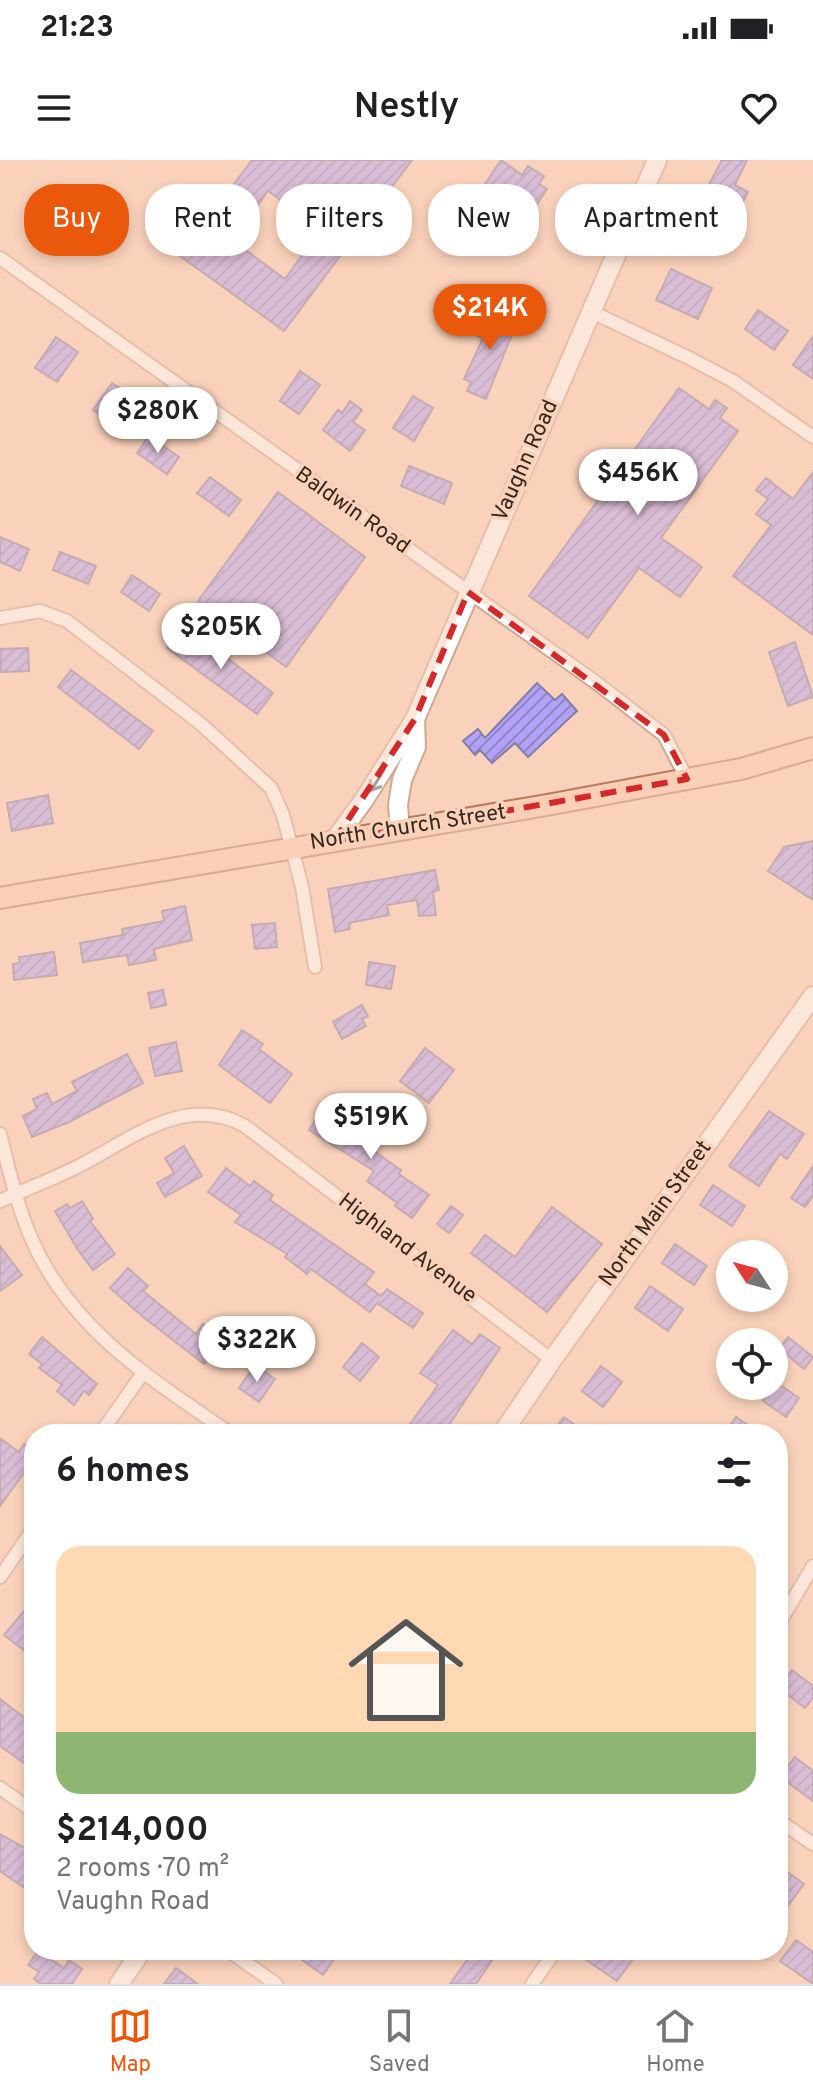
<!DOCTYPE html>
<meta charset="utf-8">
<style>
:root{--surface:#fff;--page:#f2f2f2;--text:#202124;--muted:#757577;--line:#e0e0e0;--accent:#ea580c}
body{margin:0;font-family:Overpass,sans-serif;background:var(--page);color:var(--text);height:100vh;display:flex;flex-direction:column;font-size:30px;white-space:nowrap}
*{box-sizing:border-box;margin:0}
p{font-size:26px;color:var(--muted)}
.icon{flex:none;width:44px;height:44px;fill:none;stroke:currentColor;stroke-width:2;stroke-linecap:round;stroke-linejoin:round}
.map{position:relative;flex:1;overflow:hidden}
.details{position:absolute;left:24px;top:1264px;width:764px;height:536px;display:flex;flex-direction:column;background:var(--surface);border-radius:32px;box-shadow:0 4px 12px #0003}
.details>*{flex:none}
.hud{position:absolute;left:24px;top:24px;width:766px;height:72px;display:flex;gap:16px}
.needle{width:52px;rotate:306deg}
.controls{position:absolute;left:716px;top:1080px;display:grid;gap:16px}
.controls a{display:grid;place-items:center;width:72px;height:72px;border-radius:50%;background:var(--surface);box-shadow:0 4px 12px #0003;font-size:40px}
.price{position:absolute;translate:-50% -68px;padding:0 18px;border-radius:28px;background:#fff;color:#222;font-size:26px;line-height:52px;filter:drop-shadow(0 2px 4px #0008)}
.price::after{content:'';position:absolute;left:50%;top:48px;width:24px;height:18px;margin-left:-12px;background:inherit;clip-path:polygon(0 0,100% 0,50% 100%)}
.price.current{background:var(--accent);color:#fff}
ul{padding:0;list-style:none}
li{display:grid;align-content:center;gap:16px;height:424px;padding:0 32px}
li+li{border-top:2px solid var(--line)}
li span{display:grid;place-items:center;height:248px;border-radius:24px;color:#555}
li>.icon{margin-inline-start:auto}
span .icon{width:144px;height:144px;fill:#fffc;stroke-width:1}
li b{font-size:34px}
h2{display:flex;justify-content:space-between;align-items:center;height:96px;padding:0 32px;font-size:34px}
.tag{padding:0 28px;border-radius:32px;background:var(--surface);box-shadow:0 4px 12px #0003;font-size:28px;line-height:72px}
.tag.current{background:var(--accent);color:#fff}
.status{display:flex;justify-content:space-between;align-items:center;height:56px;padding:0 40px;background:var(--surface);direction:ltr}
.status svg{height:22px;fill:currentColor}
header{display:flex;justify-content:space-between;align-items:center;height:104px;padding:0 32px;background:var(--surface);font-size:36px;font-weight:600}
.dock{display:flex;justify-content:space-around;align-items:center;height:112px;border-top:2px solid var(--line);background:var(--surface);font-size:22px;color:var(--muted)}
.dock a{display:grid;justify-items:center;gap:4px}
.dock .current{color:var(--accent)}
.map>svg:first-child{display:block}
.building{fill:url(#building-hatch);stroke:#847fa4;stroke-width:2;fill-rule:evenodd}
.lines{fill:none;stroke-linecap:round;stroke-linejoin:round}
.street-casing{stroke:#cfa993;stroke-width:16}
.secondary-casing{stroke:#cfa993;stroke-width:22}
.primary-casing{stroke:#b57d5d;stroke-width:24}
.street{stroke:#fff;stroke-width:12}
.secondary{stroke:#fff;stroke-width:18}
.primary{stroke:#fbcdb2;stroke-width:20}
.oneway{stroke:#a59e9a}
.marked{fill:none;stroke:#d62828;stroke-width:6;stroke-dasharray:16 10;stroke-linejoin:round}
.labels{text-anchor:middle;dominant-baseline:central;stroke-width:7;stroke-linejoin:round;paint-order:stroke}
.street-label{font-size:22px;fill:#36271e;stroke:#fad2bb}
</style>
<div class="status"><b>21:23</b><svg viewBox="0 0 49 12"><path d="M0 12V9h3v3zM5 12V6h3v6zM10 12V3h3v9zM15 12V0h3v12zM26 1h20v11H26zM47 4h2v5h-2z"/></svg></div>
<header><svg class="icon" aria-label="menu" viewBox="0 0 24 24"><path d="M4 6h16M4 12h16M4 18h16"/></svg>Nestly<svg class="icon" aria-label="heart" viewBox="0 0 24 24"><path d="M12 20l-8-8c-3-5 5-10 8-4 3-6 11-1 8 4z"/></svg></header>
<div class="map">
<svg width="813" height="1824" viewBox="0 0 813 1824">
<defs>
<pattern id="building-hatch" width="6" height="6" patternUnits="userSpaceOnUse" patternTransform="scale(2)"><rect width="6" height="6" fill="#b1a2f7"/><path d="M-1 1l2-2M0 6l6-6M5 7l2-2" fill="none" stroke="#9184c7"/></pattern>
</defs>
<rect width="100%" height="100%" fill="#fad2bb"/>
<g class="building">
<path d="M252,0H412L284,171L180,96ZM268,31L321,69L285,119L232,80Z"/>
<polygon points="501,0 522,15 528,6 544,16 539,24 547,29 505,92 460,62"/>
<polygon points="722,0 747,0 735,25 748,32 740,48 729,42 720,59 697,47"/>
<polygon points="671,109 712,128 698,159 656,140"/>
<polygon points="758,150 788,171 774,190 745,169"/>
<polygon points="486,151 503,158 505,152 519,157 486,239 467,231 471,222 464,219 483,178 477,176"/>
<polygon points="813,176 813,219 793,205"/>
<polygon points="56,177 78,192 57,222 35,208"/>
<polygon points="300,211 320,225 299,254 280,241"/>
<polygon points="112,223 135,238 116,266 93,250"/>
<polygon points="679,228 709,249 715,240 727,248 720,258 738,271 661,378 702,407 680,437 639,408 588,478 529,436"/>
<polygon points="413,236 433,248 414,281 393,268"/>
<polygon points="350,241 362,250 353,262 365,270 350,291 323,270 338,250 342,253"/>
<polygon points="149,276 179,297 167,314 137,293"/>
<polygon points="409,306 452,323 444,344 401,326"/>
<polygon points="813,312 813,475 733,416 771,365 756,354 768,339 756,330 766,318 793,339"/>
<polygon points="210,317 241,340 229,356 197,333"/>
<polygon points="278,332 365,397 286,507 198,441"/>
<polygon points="0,377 29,389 20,411 0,402"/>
<polygon points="60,392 96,406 88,424 53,410"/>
<polygon points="132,415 160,434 149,451 121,432"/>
<polygon points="181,468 220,497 222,494 273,533 257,554 167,488"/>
<polygon points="795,482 813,537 788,546 769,492"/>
<polygon points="28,488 29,511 1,512 0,489"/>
<polygon points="71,510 153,571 139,589 58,527"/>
<polygon points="537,523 555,540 562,534 577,551 528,597 515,583 492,603 480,590 475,595 463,581 478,569 485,578"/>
<polygon points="48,635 53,663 12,671 7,643"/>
<polygon points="813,681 813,740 768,711 784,687"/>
<polygon points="435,710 439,730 433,732 436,755 419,756 417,740 387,745 389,755 349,763 350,769 335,772 328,729"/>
<polygon points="185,746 192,780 154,789 156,800 129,805 127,795 83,802 80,783 123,775 122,769 164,761 162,751"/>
<polygon points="275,763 277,787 255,789 252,765"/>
<polygon points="54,792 57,815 14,820 13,804 20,803 19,797"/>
<polygon points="369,802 395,806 391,829 366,825"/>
<polygon points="163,830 166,845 151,848 148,833"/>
<polygon points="362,845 368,856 362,859 366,866 342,879 333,862"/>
<polygon points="242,870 263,884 259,889 292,914 270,943 219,905"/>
<polygon points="176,882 182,911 155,916 149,888"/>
<polygon points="425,888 454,910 429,943 400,921"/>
<polygon points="127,894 143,923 69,962 32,977 23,956 37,949 33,939 47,933 52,944 77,931 72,922"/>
<polygon points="323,950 353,972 361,961 381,974 371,989 401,1010 399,1014 429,1035 412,1058 395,1046 397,1043 367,1021 374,1011 309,970"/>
<polygon points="769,951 804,974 787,999 780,994 759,1026 729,1006"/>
<polygon points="184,986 202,1016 165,1037 157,1023 174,1013 165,998"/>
<polygon points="813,1006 813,1036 805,1047 791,1038"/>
<polygon points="226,1008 250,1026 254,1021 273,1035 270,1040 374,1112 365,1124 381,1136 387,1129 423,1153 413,1168 377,1143 370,1152 311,1109 307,1114 285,1097 287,1094 235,1062 241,1055 208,1032"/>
<polygon points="713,1025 745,1046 732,1066 700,1045"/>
<polygon points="82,1041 93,1059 90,1061 115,1094 93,1110 78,1090 55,1051 67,1044 70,1048"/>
<polygon points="451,1046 463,1055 449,1073 437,1064"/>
<polygon points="552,1047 602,1084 547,1152 471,1093 485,1075 515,1097"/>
<polygon points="675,1084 707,1106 694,1125 662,1103"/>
<polygon points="0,1086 22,1115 0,1131"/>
<polygon points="128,1108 148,1126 143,1131 196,1174 203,1164 222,1177 204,1204 143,1157 110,1128"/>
<polygon points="650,1126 683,1149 668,1171 635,1148"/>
<polygon points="453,1170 472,1184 480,1174 500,1188 443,1274 403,1274 438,1225 420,1213"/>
<polygon points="42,1177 97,1224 89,1235 84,1231 74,1245 57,1231 62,1225 39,1208 42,1204 29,1194"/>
<polygon points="788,1177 813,1197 804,1209 779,1188"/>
<polygon points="362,1183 379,1197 360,1221 343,1207"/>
<polygon points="255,1205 275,1219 259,1242 239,1228"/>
<polygon points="601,1206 622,1222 603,1247 582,1231"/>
<polygon points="776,1222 799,1238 786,1257 763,1241"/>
<polygon points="564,1257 587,1274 551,1274"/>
<polygon points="736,1257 761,1274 724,1274"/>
<polygon points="0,1278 19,1292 24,1284 34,1291 34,1299 0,1346"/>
<polygon points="34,1439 34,1498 4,1475"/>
<polygon points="792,1510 813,1526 813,1538 805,1548 779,1528"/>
<polygon points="0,1539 34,1565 34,1610 0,1586"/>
<polygon points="795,1597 813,1611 813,1641 780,1617"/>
<polygon points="0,1674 34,1693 34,1710 23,1727 0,1711"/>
<polygon points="786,1711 804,1724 787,1747 778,1740 778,1721"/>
<polygon points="796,1780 813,1792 813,1824 780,1801"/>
<polygon points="310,1790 340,1790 323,1815 302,1800"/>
<polygon points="474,1790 486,1790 495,1796 476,1824 450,1824"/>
<polygon points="591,1790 621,1790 633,1799 617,1821 585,1799"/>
<polygon points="38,1791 64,1808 69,1800 82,1809 72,1824 41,1824 34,1819 39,1812 28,1805"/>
<polygon points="176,1808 198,1824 164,1824"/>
</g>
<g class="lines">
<defs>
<g id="street">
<polyline points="0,98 598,524 664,575 687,619"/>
<polyline points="592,152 689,198 733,221 813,277"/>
<polyline points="0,458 40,451 67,461 201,564 271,628 283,655 302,727 315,807"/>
<path d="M0,974C9,1010 17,1046 32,1080C71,1170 154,1221 231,1274"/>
<path d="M0,1041C26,1029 53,1019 79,1006C131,979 186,933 245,966L552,1200"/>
<polyline points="100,1274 143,1213"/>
<polyline points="0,1417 34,1368"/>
<polyline points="778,1465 813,1406"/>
<polyline points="0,1628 34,1652"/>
<polyline points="778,1660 813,1684"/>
<polyline points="228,1790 276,1824"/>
<polyline points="532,1824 556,1790"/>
</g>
<g id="secondary">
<polyline points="400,670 398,645 402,620 416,587 415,559"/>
<polyline points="334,681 364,640 415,559 657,0"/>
<polyline points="502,1274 552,1200 813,836"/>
<polyline points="119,1824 142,1790"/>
</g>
<polyline id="primary" points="0,738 547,645 741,609 813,588"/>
</defs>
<use href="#street" class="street-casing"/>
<use href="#secondary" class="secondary-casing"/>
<use href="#primary" class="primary-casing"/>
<use href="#street" class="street"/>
<use href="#secondary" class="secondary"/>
<use href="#primary" class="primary"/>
</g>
<defs><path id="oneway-shaft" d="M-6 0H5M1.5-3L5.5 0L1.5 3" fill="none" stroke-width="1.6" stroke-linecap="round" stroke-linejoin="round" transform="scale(2)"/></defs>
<use class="oneway" href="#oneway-shaft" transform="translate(377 621) rotate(122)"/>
<path d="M0 0H813V1824H0ZM468,432L664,575L687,619L334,681L415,559Z" fill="#fad2bb" fill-opacity=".55" fill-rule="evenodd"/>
<path class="marked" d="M468,432L664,575L687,619L334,681L415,559Z"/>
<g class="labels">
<g class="street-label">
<text transform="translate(526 301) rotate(-66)">Vaughn Road</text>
<text transform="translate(352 351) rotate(35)">Baldwin Road</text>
<text transform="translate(408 668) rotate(-9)">North Church Street</text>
<text transform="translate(656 1054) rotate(-54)">North Main Street</text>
<text transform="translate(407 1089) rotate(37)">Highland Avenue</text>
</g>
</g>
</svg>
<div class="controls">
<a><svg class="needle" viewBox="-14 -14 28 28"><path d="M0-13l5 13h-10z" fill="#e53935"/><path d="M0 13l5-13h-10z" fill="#757577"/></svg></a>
<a><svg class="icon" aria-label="locate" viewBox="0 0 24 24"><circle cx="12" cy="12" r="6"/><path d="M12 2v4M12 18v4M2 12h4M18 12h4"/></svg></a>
</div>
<b class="price current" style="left:490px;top:192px">$214K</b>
<b class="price" style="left:158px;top:295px">$280K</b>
<b class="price" style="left:638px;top:357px">$456K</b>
<b class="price" style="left:221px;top:511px">$205K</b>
<b class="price" style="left:371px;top:1001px">$519K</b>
<b class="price" style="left:257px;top:1224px">$322K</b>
<div class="hud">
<a class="tag current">Buy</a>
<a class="tag">Rent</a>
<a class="tag">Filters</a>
<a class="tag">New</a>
<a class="tag">Apartment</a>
</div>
<section class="details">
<h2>6 homes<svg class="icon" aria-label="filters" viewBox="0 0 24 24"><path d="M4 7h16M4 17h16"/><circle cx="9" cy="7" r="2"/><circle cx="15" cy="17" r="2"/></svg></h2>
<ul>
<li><span style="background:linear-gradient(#ffd9b3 75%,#8fb573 0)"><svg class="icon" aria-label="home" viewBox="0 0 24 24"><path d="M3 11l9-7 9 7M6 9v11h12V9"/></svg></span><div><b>$214,000</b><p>2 rooms · 70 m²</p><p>Vaughn Road</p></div></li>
</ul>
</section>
</div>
<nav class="dock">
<a class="current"><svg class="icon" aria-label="map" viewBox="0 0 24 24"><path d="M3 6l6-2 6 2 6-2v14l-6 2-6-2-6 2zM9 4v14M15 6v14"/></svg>Map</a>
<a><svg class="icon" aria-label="saved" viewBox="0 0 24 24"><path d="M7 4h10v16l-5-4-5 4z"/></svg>Saved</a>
<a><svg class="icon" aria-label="home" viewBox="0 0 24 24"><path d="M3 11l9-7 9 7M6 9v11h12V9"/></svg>Home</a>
</nav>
